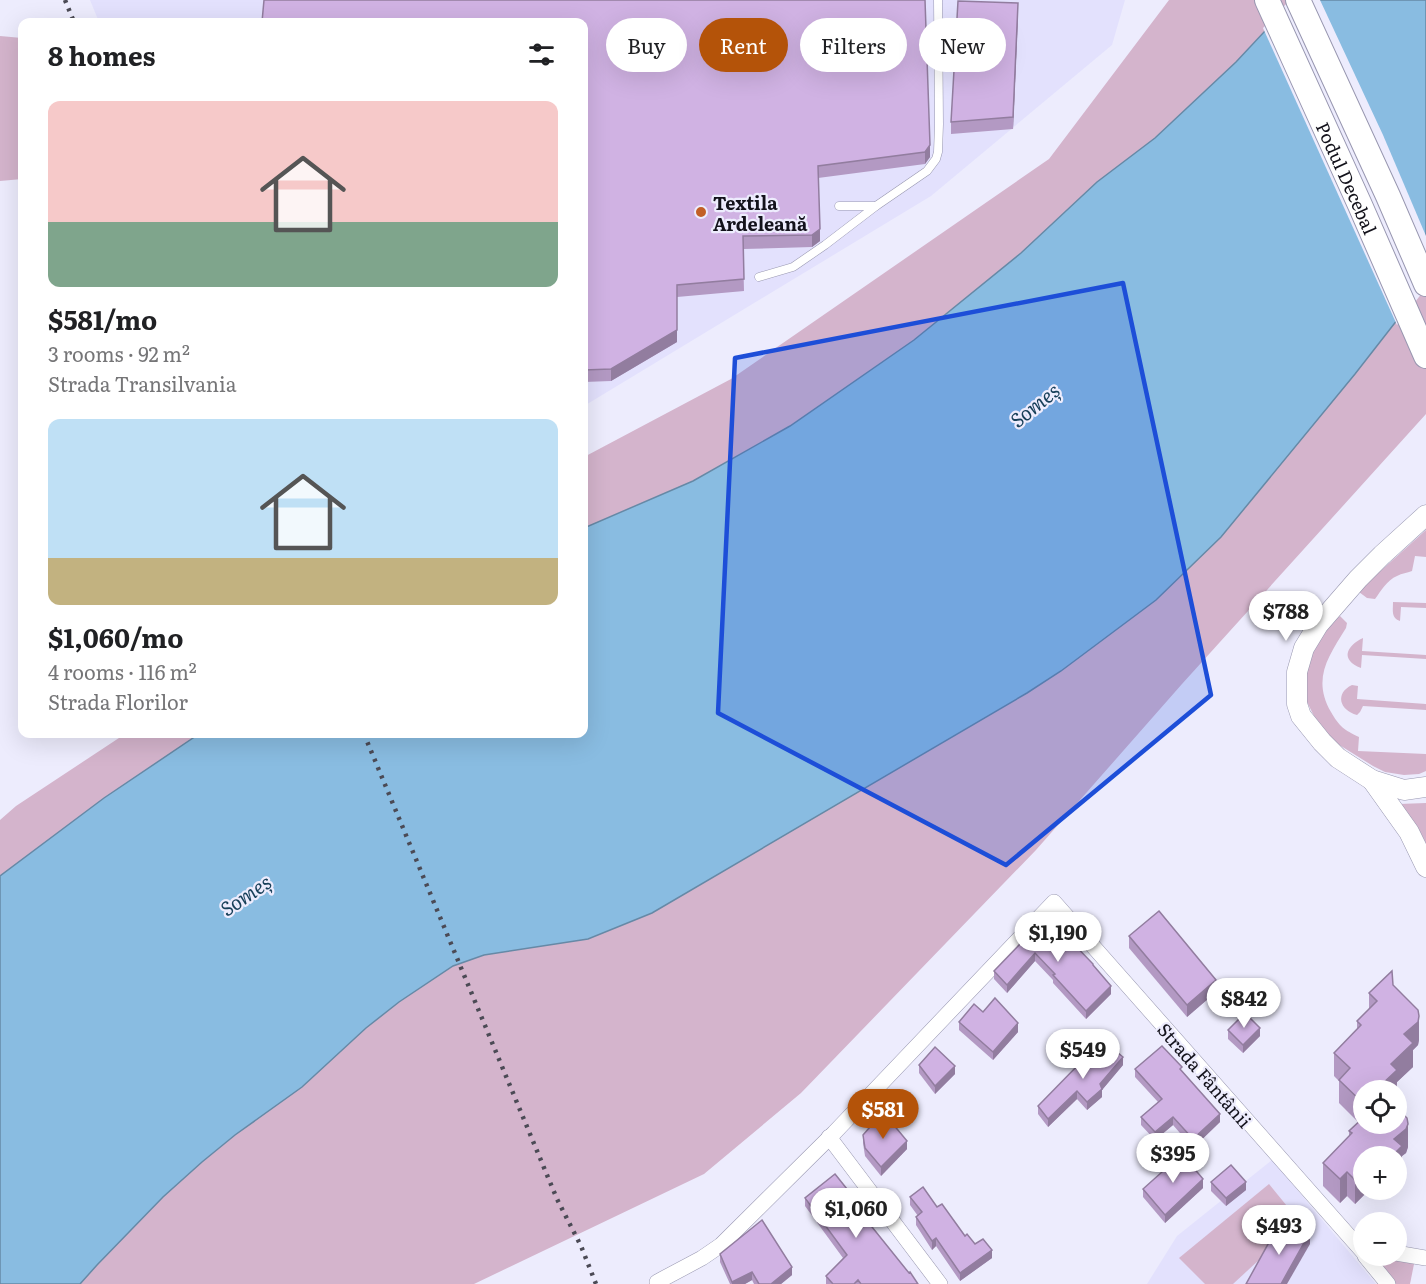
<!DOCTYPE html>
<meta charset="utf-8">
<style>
:root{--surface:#fff;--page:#f2f2f2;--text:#202124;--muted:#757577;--accent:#b45309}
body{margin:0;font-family:Literata,serif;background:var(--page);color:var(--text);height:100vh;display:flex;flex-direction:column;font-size:22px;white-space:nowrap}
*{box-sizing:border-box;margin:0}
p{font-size:20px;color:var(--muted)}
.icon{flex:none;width:33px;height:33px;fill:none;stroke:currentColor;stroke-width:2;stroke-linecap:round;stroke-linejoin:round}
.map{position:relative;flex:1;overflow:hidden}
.panel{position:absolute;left:18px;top:18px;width:570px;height:720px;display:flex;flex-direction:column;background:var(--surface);border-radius:12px;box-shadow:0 6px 24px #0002}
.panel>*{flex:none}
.guide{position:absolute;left:606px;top:18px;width:570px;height:54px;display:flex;gap:12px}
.fabs{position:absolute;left:1353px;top:1080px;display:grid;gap:12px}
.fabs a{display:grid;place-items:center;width:54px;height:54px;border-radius:50%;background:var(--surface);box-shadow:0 6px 24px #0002;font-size:30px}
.price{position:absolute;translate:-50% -51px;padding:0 14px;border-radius:21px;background:#fff;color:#222;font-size:20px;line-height:39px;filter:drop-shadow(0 2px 3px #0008)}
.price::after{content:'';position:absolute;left:50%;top:36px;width:18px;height:14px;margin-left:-9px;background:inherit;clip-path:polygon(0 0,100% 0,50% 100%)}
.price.active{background:var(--accent);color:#fff}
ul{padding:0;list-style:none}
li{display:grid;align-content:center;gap:12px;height:318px;padding:0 30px}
li span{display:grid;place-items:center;height:186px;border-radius:12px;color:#555}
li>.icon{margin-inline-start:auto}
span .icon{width:108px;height:108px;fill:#fffc;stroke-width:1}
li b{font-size:26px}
h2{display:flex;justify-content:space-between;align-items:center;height:72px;padding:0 30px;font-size:26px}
.tag{padding:0 21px;border-radius:27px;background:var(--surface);box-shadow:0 6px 24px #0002;font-size:21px;line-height:54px}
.tag.active{background:var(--accent);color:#fff}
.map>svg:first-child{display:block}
.built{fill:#e3e1fd}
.green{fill:#d4b4cc}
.water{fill:#89bce1;stroke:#6689a6;stroke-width:1.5}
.pier{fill:#edecfd}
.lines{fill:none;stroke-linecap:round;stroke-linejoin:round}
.service-casing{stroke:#9897b0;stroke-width:9}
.minor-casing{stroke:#9897b0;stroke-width:16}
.tertiary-casing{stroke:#9897b0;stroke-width:21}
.primary-casing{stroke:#9897b0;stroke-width:26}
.service{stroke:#fff;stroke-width:8}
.minor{stroke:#fff;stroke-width:15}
.tertiary{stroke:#fff;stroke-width:20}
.primary{stroke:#fff;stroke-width:24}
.rail{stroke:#4b4a55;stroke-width:4.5;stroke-dasharray:3 6;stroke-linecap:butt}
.wall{fill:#b399c3}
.shaded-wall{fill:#927d9f}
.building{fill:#d0b2e3;stroke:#927d9f;stroke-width:1.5}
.marked{fill:#1d4ed8;fill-opacity:0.2;stroke:#1d4ed8;stroke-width:4.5;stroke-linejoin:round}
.poi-dot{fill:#c25f26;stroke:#edecfd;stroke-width:2}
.labels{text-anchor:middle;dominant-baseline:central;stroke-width:4.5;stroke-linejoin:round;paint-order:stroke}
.street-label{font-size:18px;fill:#13121b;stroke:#edecfd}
.poi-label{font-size:18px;font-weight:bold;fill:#13121b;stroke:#edecfd;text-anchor:start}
.water-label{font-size:20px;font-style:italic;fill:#173f59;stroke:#edecfd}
</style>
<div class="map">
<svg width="1426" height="1284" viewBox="0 0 1426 1284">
<rect width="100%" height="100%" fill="#edecfd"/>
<g class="built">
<polygon points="90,0 1125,0 1112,45 931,196 584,406 584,22 99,22"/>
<polygon points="1272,1160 1376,1284 1147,1284 1177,1236"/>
</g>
<g class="green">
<polygon points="1169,0 1426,0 1426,414 1182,684 1036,850 801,1093 704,1174 474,1284 0,1284 0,820 16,806 125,734 584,734 584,457 731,379 1049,159"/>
<polygon points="0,36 22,38 22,179 0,181"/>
<path d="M1426,530V557L1415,556L1412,571C1407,573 1402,573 1397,576C1387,580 1381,591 1375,599L1367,598L1359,592L1365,585Z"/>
<path d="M1393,602L1426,603V608L1401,607L1400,621C1391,618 1393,611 1393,602Z"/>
<path d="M1340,616L1347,623L1346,628C1328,657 1312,679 1331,712C1339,726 1344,730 1359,737L1358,751L1426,754V771L1419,774L1404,775L1385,772L1373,766L1333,741L1314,716L1305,698L1307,660L1328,625Z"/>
<path d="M1363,638L1362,651L1426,655V659L1362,655L1361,668C1340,660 1346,646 1363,638Z"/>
<path d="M1352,685L1358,686L1357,699L1426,704V710L1363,706L1360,712L1357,715C1339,710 1335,693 1352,685Z"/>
<polygon points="1426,803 1426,849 1399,804"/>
<polygon points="1269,1184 1300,1222 1233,1284 1205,1284 1179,1258"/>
<polygon points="1370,1256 1388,1256 1415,1259 1410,1284 1393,1284"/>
</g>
<polygon class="water" points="1294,0 1426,0 1426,283 1355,374 1221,537 1156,600 1061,671 1027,693 652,913 588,939 484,955 453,966 399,1002 366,1028 302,1087 235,1135 202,1162 163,1197 97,1265 80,1284 0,1284 0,876 104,798 199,734 584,734 584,528 693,481 790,426 914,340 1021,253 1097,182 1155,138 1236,62"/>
<polygon class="pier" points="1290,0 1320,0 1383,135 1426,236 1426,288 1397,325 1263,28"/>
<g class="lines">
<defs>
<g id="service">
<polyline points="839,206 876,206 927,171 936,159 938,152 939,124 938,0"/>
<polyline points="759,277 793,267 825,245 876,206"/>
</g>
<g id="minor">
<polyline points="829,1137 940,1284"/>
<polyline points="1396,1253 1426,1258"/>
<polyline points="1365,1256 1388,1284"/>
<polyline points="657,1282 702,1258 721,1245 834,1133 1054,902 1364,1253"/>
</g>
<g id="tertiary">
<polyline points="1426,515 1382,555 1358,579 1318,625 1304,648 1297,672 1297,704 1301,716 1322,742 1338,758 1372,780 1404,790 1426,787"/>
<polyline points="1372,780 1409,832 1426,867"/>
</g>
<g id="primary">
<path id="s1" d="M1267,0L1360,205L1426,356"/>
<polyline points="1298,0 1388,196 1426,284"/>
</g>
</defs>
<use href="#service" class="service-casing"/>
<use href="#minor" class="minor-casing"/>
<use href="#tertiary" class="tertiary-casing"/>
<use href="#primary" class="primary-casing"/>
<use href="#service" class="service"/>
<use href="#minor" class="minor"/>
<use href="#tertiary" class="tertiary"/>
<use href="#primary" class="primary"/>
<g class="rail">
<polyline points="65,0 74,22"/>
<polyline points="364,734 557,1199 581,1246 596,1284"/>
</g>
</g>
<g class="wall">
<polygon points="925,0 930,157 925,164 818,178 820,241 812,247 743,249 744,291 677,297 677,342 611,381 584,382 584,22"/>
<polygon points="1018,15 1013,129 951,134 951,122"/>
<polygon points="1049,914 1093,966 1111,994 1086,1019 1053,983 1053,980 1035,961 1007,993 994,979 994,971"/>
<polygon points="1129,936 1216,992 1187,1017 1129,948"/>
<polygon points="1393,985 1419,1040 1418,1045 1413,1050 1413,1067 1397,1082 1396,1094 1396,1090 1364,1090 1364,1124 1408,1147 1406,1153 1402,1156 1402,1170 1396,1175 1396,1156 1364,1156 1364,1190 1369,1190 1355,1204 1347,1196 1340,1203 1323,1186 1323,1163 1349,1136 1349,1131 1358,1122 1339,1103 1339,1081 1334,1076 1334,1053 1357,1030 1357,1021 1369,1009 1369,993"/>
<polygon points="959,1022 1018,1032 993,1060 959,1030"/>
<polygon points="1228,1030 1260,1036 1243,1053 1228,1039"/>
<polygon points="1088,1063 1123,1065 1102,1090 1102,1097 1087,1110 1077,1099 1048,1127 1038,1114 1038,1106"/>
<polygon points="919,1065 955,1074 935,1094 919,1073"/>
<polygon points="1135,1069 1182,1071 1220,1122 1193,1148 1173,1125 1155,1140 1141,1125 1141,1117 1158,1102 1135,1077"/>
<polygon points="863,1135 907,1149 881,1176 865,1156 863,1143"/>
<polygon points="1211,1182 1246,1190 1226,1206 1211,1191"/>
<polygon points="1203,1188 1165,1223 1143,1197 1143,1189"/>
<polygon points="910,1197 937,1207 965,1236 992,1258 960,1281 936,1246 932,1250 916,1225 916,1217 918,1216 910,1205"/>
<polygon points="805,1198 867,1221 918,1284 826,1284 826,1276 843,1258 805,1206"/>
<polygon points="720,1254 792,1275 781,1284 754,1284 752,1280 745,1284 730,1284 720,1262"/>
</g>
<g class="shaded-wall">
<polygon points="1018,3 1018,15 1013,129 1013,117"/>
<polygon points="930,145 930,157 925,164 925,152"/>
<polygon points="820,229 820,241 812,247 812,235"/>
<polygon points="677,330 677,342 611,381 611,369"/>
<polygon points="1035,953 1035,961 1007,993 1007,985"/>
<polygon points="1216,980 1216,992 1187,1017 1187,1005"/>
<polygon points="1111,986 1111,994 1086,1019 1086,1011"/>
<polygon points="1419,1016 1419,1040 1418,1045 1413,1050 1413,1067 1397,1082 1396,1094 1396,1090 1378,1090 1378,1088 1391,1064 1404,1034"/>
<polygon points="1018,1023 1018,1032 993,1060 993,1052"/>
<polygon points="1260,1028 1260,1036 1243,1053 1243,1045"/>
<polygon points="1123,1057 1123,1065 1102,1090 1102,1097 1087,1110 1087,1102 1100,1084"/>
<polygon points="955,1066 955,1074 935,1094 935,1086"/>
<polygon points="1077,1091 1077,1099 1048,1127 1048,1119"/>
<polygon points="1220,1114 1220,1122 1193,1148 1193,1139"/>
<polygon points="1173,1117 1173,1125 1155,1140 1155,1132"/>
<polygon points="1408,1124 1408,1147 1406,1153 1402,1156 1402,1170 1396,1175 1396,1156 1392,1156 1394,1139"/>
<polygon points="907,1141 907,1149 881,1176 881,1167"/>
<polygon points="1364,1171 1364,1190 1369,1190 1355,1204 1355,1180"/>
<polygon points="1347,1172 1347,1196 1340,1203 1340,1179"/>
<polygon points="1203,1179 1203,1188 1165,1223 1165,1215"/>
<polygon points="1246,1182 1246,1190 1226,1206 1226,1198"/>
<polygon points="1310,1232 1310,1244 1287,1284 1281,1284"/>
<polygon points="936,1238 936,1246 932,1250 932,1241"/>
<polygon points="992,1250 992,1258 960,1281 960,1273"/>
<polygon points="792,1267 792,1275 781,1284 771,1284"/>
<polygon points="752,1272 752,1280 745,1284 732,1284 732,1282"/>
</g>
<g class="building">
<polygon points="264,0 925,0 930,145 925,152 818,166 820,229 812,235 743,236 744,279 677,285 677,330 611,369 584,370 584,22 262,22"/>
<polygon points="958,1 1018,3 1013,117 951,122"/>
<polygon points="1159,911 1216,980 1187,1005 1129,936"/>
<polygon points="1049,914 1070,937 1068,938 1093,964 1093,965 1111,986 1086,1011 1053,975 1055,974 1035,953 1007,985 994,971"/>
<polygon points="1392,971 1393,985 1418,1010 1419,1016 1418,1022 1404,1034 1413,1043 1391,1064 1397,1070 1378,1088 1381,1090 1364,1090 1364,1104 1339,1080 1350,1068 1334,1053 1361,1025 1357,1021 1377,1001 1369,993"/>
<polygon points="995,998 1018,1023 993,1052 959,1022 974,1004 983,1012"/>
<polygon points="1245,1013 1260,1028 1243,1045 1228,1030"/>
<polygon points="1106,1043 1123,1057 1100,1084 1102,1089 1087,1102 1077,1091 1048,1119 1038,1106 1083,1060 1088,1063"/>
<polygon points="1162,1046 1182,1067 1180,1069 1220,1114 1193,1139 1173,1117 1155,1132 1141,1117 1162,1099 1135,1069"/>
<polygon points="935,1047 955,1066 935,1086 919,1065"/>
<polygon points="1396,1107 1407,1118 1408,1124 1406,1129 1394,1139 1402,1146 1392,1156 1364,1156 1364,1171 1355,1180 1347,1172 1340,1179 1323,1163 1352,1133 1349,1131 1364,1117 1364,1124 1396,1124"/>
<polygon points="883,1112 907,1141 881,1167 865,1148 863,1135"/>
<polygon points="1182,1154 1203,1179 1165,1215 1143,1189"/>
<polygon points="1231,1165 1246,1182 1226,1198 1211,1182"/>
<polygon points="835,1174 867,1214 864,1217 909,1273 910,1272 918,1284 861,1284 858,1280 854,1284 833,1284 826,1276 847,1255 805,1198"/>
<polygon points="923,1187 937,1207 942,1204 965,1236 967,1234 975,1244 983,1239 992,1250 960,1273 936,1238 932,1241 916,1217 922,1212 910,1197"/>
<polygon points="762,1220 792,1267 771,1284 759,1284 752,1272 732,1282 720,1254"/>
<polygon points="1292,1222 1310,1232 1281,1284 1246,1284 1278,1226 1287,1231"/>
</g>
<path class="marked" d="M1123,283L1211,695L1006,865L718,713L735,358Z"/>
<circle class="poi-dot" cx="701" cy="212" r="6"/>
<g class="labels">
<g class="street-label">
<text stroke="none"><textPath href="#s1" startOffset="195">Podul Decebal</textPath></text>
<text transform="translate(1205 1075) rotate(49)">Strada Fântânii</text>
</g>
<g class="poi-label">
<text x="713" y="202">Textila<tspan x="713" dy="21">Ardeleană</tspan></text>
</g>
<g class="water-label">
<text transform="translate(1034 404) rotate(-39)">Someș</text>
<text transform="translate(245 894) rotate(-34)">Someș</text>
</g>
</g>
</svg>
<div class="fabs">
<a><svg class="icon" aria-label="locate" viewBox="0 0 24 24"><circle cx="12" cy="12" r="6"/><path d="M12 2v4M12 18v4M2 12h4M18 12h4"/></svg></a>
<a>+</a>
<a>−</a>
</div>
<b class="price" style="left:1286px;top:642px">$788</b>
<b class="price" style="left:1058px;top:963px">$1,190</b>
<b class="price" style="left:1244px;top:1029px">$842</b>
<b class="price" style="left:1083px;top:1080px">$549</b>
<b class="price active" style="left:883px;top:1140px">$581</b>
<b class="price" style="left:1173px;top:1184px">$395</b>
<b class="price" style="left:856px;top:1239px">$1,060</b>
<b class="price" style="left:1279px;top:1256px">$493</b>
<div class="guide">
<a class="tag">Buy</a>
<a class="tag active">Rent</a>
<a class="tag">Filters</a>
<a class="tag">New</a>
</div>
<section class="panel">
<h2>8 homes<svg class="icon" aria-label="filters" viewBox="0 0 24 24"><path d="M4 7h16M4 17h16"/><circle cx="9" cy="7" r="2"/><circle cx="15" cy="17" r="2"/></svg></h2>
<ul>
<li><span style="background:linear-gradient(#f6c9c9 65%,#7fa58c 0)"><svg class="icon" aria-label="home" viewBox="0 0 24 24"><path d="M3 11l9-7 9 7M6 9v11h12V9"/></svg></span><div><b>$581/mo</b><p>3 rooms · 92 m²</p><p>Strada Transilvania</p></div></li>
<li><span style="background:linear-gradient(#bfe0f5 75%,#c2b280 0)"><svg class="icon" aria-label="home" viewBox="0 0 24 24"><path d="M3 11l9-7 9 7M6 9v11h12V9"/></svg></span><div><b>$1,060/mo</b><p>4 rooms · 116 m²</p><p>Strada Florilor</p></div></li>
</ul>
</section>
</div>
